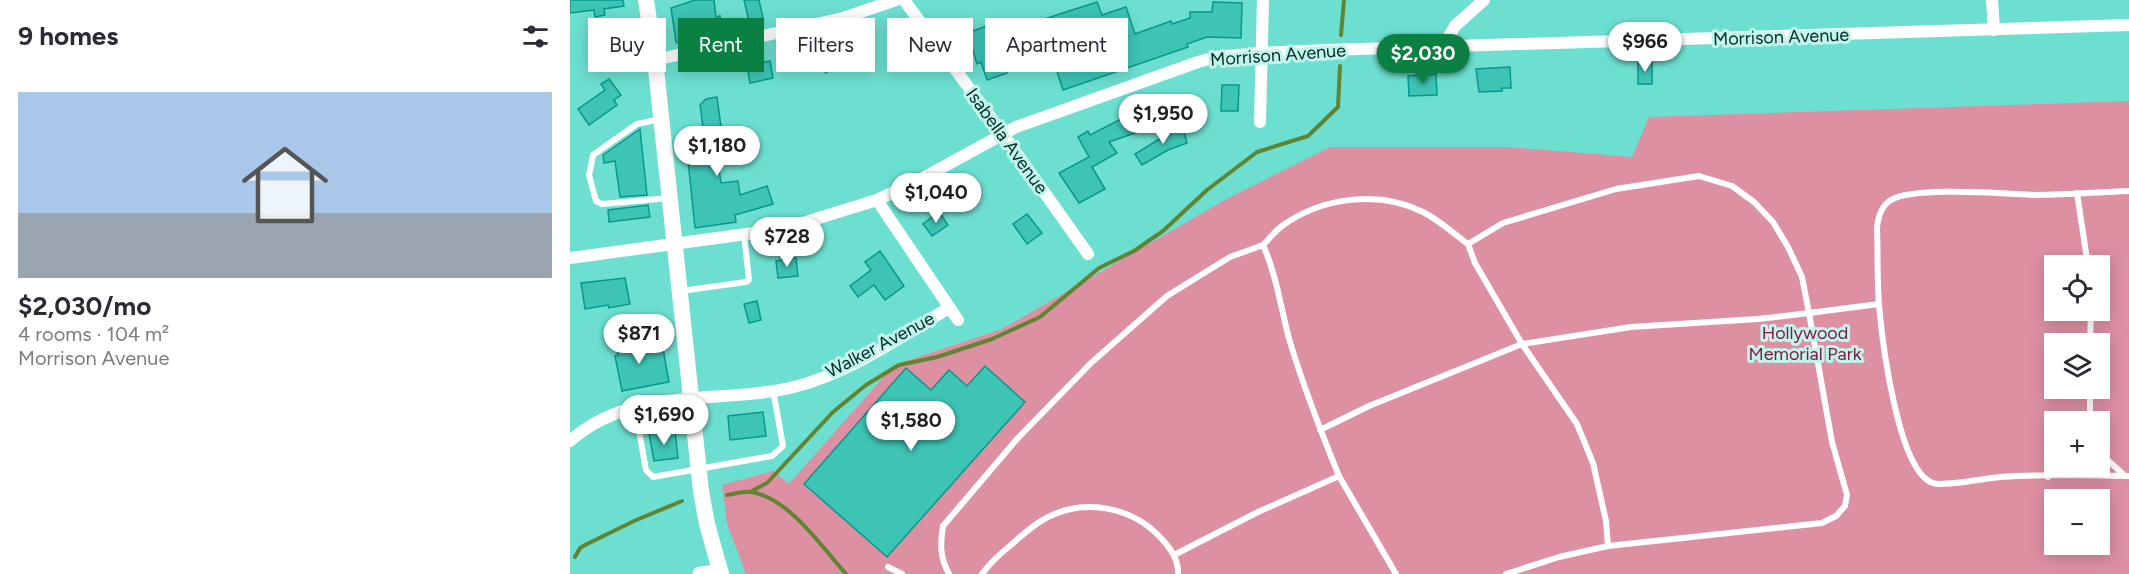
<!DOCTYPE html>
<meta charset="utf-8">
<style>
:root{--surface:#fff;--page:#f2f2f3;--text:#2b2b33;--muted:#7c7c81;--accent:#0b8043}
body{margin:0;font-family:Figtree,sans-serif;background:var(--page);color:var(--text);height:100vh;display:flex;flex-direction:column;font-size:22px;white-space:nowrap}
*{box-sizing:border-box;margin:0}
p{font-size:20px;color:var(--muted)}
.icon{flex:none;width:33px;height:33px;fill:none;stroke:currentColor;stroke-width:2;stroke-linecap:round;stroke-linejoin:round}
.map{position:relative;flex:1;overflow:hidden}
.sheet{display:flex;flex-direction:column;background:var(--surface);width:570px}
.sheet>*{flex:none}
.banner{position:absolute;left:18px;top:18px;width:570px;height:54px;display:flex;gap:12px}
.buttons{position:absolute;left:1474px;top:255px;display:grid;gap:12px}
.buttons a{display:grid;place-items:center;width:66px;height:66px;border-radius:0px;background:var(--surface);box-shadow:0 3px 15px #0003;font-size:30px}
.price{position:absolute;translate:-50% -51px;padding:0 14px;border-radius:21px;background:#fff;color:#222;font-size:20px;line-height:39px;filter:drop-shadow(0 2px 3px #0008)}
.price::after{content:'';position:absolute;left:50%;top:36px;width:18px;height:14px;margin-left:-9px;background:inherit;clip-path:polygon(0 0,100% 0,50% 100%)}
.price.active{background:var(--accent);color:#fff}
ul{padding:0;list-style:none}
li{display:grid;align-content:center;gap:12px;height:318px;padding:0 18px}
li span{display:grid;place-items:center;height:186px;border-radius:0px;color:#555}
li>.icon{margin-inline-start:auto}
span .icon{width:108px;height:108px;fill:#fffc;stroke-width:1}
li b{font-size:26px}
h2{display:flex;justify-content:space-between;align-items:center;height:72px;padding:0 18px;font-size:26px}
.pill{padding:0 21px;border-radius:0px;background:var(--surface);box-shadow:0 3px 15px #0003;font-size:21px;line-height:54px}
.pill.active{background:var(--accent);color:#fff}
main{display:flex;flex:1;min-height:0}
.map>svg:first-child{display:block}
.green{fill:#de90a3;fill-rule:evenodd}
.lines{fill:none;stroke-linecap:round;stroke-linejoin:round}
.stream{stroke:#618432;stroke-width:4}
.building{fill:#3dc4b5;stroke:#07988b;stroke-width:1.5}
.service{stroke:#fff;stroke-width:6}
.minor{stroke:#fff;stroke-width:12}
.tertiary{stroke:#fff;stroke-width:15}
.secondary{stroke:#fff;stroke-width:16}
.labels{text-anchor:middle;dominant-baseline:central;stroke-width:6;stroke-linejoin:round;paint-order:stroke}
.street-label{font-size:18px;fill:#052b27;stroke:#c1f5ec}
.park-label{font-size:18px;fill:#811940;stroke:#c1f5ec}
</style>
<main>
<section class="sheet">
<h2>9 homes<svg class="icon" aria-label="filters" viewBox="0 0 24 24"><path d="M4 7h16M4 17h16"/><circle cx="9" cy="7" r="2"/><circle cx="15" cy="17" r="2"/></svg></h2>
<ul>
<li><span style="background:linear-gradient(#a9c7e8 65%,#9aa5b1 0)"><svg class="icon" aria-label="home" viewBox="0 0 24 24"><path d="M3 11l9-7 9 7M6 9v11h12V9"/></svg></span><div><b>$2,030/mo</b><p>4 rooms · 104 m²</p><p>Morrison Avenue</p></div></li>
</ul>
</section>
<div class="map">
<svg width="1559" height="574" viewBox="0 0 1559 574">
<rect width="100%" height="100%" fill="#6cdfd0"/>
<path class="green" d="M1559,101V574H176L157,524L152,485L203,471L219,484L324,365L432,329L653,201L760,147H937L1062,157L1079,117ZM1485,266H1530V310H1485ZM1485,344H1530V388H1485ZM1485,422H1530V466H1485ZM1485,500H1530V544H1485Z"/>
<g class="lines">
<g class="stream">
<polyline points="771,35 774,0"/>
<polyline points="180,492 197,483 263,412 296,385 329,365 367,357 422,339 470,317 529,268 564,251 593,231 637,190 687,152 738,136 768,107 770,66"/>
<path d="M157,495C164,494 174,491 181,492C218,497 252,547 276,574"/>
<polyline points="5,557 10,548 15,545 64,521 112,501"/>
</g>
</g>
<g class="building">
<polygon points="0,0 53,0 54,6 34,9 35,15 25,17 24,10 0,13"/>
<polygon points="125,0 144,0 146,17 150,16 153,31 139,34 140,37 109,44 106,42 101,8"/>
<polygon points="174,0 189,0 193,18 179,21"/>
<polygon points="527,2 532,15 556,7 565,34 601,21 602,24 620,18 620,12 642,12 643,2 672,3 671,38 637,37 617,44 618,47 493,90 479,47 468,51 459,24"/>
<polygon points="417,26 427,61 432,60 437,73 417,80 411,62 407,64 402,47 396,48 391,35"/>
<polygon points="253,46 267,65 256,73 242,55"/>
<polygon points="200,61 203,78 180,83 177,66"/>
<rect x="1068" y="62" width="14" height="22"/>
<polygon points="940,67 941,88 932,88 932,91 909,92 906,69"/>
<polygon points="866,74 867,95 839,96 838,76"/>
<polygon points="39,79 51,95 44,100 47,105 19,125 8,109 35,90 31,84"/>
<polygon points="652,85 669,85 668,111 651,111"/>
<polygon points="147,97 152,134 157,133 161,161 148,162 151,183 168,181 170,195 197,186 203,204 165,215 166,222 125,228 118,160 122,156 122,151 127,146 127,143 134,135 130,105 136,99"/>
<polygon points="616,97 622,113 539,142 547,153 522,167 535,189 509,203 489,173 519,157 508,137 518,131 520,135 561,114 562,116"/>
<polygon points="612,125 617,143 598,150 572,165 565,154"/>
<polygon points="70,129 77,195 50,197 45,161 34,163 33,155"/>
<polygon points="78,205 80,217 39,222 38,210"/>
<polygon points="369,212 378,225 362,236 353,224"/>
<polygon points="457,214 472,233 457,244 443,224"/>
<polygon points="310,251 334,286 315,300 304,285 288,297 280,286 301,270 295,262"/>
<polygon points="226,258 228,276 208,278 206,261"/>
<polygon points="55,278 60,304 39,308 38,305 15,309 11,283"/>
<polygon points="187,301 191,320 179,323 174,304"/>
<polygon points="58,330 64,355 93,349 99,382 52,391 45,356 48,355 44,333"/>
<polygon points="415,366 455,402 317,557 234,484 336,368 361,390 379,370 397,386"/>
<polygon points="193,412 196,436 160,440 158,416"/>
<polygon points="105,431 108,458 84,461 79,434"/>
</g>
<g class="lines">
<g class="service">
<polyline points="23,50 44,45 57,24 78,20"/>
<polyline points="91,119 67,124 23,155 19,175 26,201 32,204 99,198"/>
<path d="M1559,191C1528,192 1498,195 1467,195C1436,194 1345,186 1321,200C1311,206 1308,217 1307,228C1308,253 1307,279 1309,305C1312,340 1328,472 1363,483C1373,487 1417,478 1431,477C1473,474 1517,475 1559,476"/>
<polyline points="1507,193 1518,266"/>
<polyline points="111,291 176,282 179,280 174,234"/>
<polyline points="1520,344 1521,310"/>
<polyline points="65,408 76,470 83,477 202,456 213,446 203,390"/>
<polyline points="1520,422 1520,388"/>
<polyline points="750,430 799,406 952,344 905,263 898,244"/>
<polyline points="1530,453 1555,476"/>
<polyline points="769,476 826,574"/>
<polyline points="1478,477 1490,466"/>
<path d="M604,555L688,512L769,476C751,432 734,388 720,342C711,310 707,276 693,245C699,239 705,231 712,226C752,197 809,190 853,212C869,220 883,233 898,244L933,223L1046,189L1129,176L1162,186L1184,202L1203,222L1218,247L1232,277L1239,313L1309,304"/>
<polyline points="318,567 332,574"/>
<path d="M379,574C370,558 370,544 373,526L448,438L521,363L597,296L660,257L693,245"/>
<path d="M412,574C420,563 431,553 441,545C452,535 464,524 478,517C514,499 559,506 588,535C598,545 609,558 608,574"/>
<polyline points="936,574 989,557 1038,546 1036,521 1023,463 1007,424 952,344 1061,327 1188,319 1239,313 1262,442 1277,495 1275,506 1266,516 1252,523 1038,546"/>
</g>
<g class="minor">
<polyline points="334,0 433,134 518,254"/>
<polyline points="1422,0 1424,30"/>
<polyline points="873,47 885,26 914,0"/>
<polyline points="85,60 273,18 326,0"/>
<polyline points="690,122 693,0"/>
<polyline points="307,200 388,320"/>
<polyline points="0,258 213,229 307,200 353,178 446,127 628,62 646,57 691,53 758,50 1559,25"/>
<path d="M0,441C63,385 149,405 224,387C280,373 330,337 379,308"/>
</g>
<polyline class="tertiary" points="130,574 149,572"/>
<polyline class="secondary" points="76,0 85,60 131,491 137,524 151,574"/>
</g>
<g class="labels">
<g class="street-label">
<text transform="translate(1211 37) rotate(-2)">Morrison Avenue</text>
<text transform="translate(708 55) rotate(-4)">Morrison Avenue</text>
<text transform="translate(437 141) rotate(54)">Isabella Avenue</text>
<text transform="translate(310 345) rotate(-28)">Walker Avenue</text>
</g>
<g class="park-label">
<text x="1235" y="333">Hollywood<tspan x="1235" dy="21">Memorial Park</tspan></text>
</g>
</g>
</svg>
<div class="buttons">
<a><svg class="icon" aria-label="locate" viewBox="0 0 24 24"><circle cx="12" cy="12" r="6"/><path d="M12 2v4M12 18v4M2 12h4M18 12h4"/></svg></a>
<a><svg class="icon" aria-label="layers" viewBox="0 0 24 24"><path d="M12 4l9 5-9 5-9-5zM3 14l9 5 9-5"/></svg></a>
<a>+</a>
<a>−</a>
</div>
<b class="price" style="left:1075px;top:73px">$966</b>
<b class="price active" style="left:853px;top:85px">$2,030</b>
<b class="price" style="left:593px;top:145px">$1,950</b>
<b class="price" style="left:147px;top:177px">$1,180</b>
<b class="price" style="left:366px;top:224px">$1,040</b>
<b class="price" style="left:217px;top:268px">$728</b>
<b class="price" style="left:69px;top:365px">$871</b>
<b class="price" style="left:94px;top:446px">$1,690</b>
<b class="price" style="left:341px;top:452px">$1,580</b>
<div class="banner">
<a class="pill">Buy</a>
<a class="pill active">Rent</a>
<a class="pill">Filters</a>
<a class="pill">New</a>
<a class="pill">Apartment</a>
</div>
</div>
</main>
